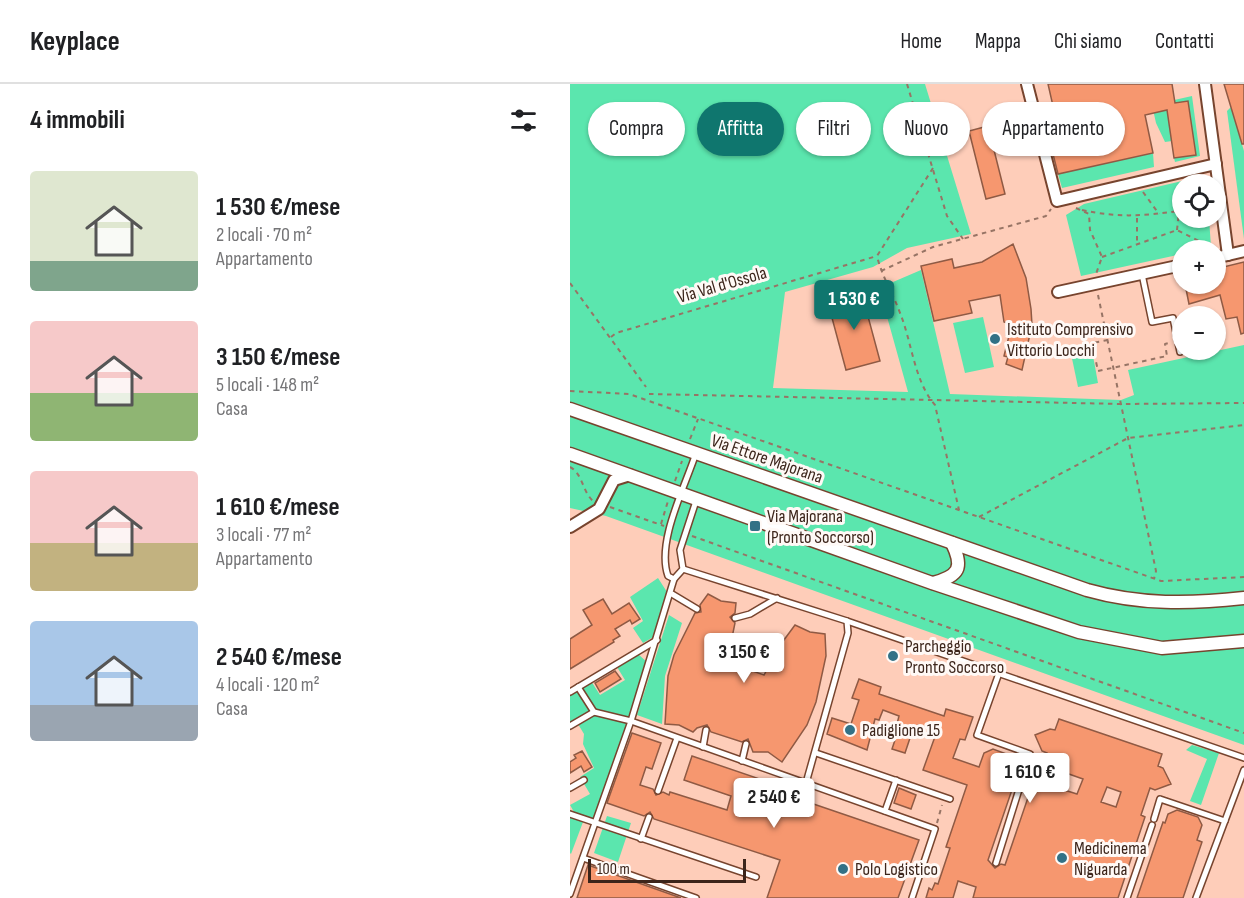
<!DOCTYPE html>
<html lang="it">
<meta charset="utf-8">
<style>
:root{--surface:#fff;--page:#f6f6f6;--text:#202124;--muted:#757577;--line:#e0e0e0;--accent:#0f766e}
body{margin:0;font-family:"Sofia Sans Condensed",sans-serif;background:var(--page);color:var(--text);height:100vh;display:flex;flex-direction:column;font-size:22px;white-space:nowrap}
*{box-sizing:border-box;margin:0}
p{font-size:20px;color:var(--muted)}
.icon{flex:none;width:33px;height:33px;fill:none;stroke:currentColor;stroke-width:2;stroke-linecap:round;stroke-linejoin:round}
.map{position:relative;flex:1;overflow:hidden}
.sheet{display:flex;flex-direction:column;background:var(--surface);width:570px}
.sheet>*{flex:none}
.guide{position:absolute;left:18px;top:18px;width:566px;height:54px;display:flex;gap:12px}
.buttons{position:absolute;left:602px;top:90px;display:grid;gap:12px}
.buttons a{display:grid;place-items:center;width:54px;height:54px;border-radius:50%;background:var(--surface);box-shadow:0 2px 4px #0004;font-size:30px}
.scale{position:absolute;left:18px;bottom:15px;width:158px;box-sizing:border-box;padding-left:6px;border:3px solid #3c251b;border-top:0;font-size:16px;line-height:21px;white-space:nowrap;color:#3c251b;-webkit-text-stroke:4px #fff9f6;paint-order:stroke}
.price{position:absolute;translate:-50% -51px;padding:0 14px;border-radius:6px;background:#fff;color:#222;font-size:20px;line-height:39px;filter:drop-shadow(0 2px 3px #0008)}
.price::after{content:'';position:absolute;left:50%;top:36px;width:18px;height:14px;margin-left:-9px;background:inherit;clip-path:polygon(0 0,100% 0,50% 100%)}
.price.current{background:var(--accent);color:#fff}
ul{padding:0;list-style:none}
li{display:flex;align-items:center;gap:18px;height:150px;padding:0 30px}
li span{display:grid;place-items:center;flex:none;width:168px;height:120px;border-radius:6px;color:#555}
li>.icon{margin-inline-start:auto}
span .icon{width:72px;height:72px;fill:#fffc;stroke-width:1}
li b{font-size:26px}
h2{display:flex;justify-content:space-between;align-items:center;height:72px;padding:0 30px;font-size:26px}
.chip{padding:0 21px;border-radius:27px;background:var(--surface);box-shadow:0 2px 4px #0004;font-size:21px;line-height:54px}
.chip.current{background:var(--accent);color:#fff}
header{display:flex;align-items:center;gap:36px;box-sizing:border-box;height:84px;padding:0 30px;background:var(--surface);border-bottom:2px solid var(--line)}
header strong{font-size:28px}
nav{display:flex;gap:33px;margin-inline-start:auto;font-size:21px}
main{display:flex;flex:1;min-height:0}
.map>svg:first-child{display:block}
.green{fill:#5be6ae}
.building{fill:#f6976f;stroke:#8f5a44;stroke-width:1.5;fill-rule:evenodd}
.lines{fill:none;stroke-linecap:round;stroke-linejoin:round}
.service-casing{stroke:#77442e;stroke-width:8}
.minor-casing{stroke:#77442e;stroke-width:14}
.tertiary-casing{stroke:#77442e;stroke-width:15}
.path{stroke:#977465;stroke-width:2;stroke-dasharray:4.5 4.5;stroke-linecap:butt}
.service{stroke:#fff;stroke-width:5}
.minor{stroke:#fff;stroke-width:10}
.tertiary{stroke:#fff;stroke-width:12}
.poi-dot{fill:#337186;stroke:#fff9f6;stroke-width:2}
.labels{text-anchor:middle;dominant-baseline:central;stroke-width:6;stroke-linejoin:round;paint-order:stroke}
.street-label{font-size:18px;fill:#3c251b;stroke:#fff9f6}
.poi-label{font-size:18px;fill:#3c251b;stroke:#fff9f6;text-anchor:start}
</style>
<header>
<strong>Keyplace</strong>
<nav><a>Home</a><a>Mappa</a><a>Chi siamo</a><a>Contatti</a></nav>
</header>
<main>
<section class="sheet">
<h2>4 immobili<svg class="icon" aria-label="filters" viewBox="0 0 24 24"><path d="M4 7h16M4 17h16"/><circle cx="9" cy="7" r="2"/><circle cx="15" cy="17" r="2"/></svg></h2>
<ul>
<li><span style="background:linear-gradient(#dfe7d0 75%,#7fa58c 0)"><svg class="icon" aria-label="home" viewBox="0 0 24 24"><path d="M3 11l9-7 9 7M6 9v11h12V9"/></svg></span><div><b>1 530 €/mese</b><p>2 locali · 70 m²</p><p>Appartamento</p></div></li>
<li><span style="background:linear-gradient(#f6c9c9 60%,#8fb573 0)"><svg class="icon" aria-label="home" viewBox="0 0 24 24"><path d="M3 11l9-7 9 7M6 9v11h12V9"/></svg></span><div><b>3 150 €/mese</b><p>5 locali · 148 m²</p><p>Casa</p></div></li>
<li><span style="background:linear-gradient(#f6c9c9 60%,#c2b280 0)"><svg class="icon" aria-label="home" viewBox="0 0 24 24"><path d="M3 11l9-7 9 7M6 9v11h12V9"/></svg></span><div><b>1 610 €/mese</b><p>3 locali · 77 m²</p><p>Appartamento</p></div></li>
<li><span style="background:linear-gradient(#a9c7e8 70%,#9aa5b1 0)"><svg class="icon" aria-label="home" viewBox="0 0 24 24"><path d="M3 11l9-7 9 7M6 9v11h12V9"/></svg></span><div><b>2 540 €/mese</b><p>4 locali · 120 m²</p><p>Casa</p></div></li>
</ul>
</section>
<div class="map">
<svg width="674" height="814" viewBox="0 0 674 814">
<rect width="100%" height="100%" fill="#fecdb9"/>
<g class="green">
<polygon points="0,0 355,0 401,150 337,164 303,183 215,208 203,304 338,308 309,204 351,186 380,310 551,316 564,311 558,286 674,261 674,661 36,432 0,424"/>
<polygon points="622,12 630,72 605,78 604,74 626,71 618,17 602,57 595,58 586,39 582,21"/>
<polygon points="661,23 674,67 674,155 657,27"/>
<polygon points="583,69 584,83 492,104 488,90"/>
<polygon points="625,94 636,95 636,100 612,100 612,134 639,134 641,163 612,166 612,170 511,192 496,131 514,120"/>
<polygon points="413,233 424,283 395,289 383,239"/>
<polygon points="521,261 528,299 508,303 500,265"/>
<polygon points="88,494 97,508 85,552 73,559 63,544 73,537 60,513"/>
<polygon points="99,531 112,539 95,592 92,640 67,631"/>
<polygon points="68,570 78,579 61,637 25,627 11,604 21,597 30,611 55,596 47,583"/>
<polygon points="7,607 19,627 0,638 0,611"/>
<polygon points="24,630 59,638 24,735 4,728 0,721 20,710 10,693 24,684 13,660 14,650 8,640"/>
<polygon points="622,661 649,669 631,721 620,717 637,675 616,666"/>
<polygon points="0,732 13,738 1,770 0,769"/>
<polygon points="37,732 61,739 48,778 24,769"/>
</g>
<g class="building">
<polygon points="478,0 602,0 605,19 618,17 626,71 604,74 597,26 575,31 583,69 488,90 477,46 488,44"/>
<polygon points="654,0 674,0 674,60 672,60"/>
<polygon points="418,42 435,110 416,115 399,47"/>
<polygon points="443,160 456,194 461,225 462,241 452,286 436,280 438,273 434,272 439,252 436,251 437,239 434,238 430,211 399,217 402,229 364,237 351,182 382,175 384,184 412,178"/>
<polygon points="674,178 674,249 671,250 667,233 656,235 650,211 619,220 615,200 647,200 645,185"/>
<polygon points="281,208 282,212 292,210 310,277 276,286 258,219 268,216 267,212"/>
<polygon points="138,510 151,517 166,519 165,529 160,533 165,539 157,578 194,591 211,560 225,541 240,548 255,550 256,572 246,618 237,641 212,678 198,668 183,668 178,655 172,658 141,648 137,641 127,644 123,648 109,641 95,640 98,592 104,571 125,529 131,528 130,521"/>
<polygon points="33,515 42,530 59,519 70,535 62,540 60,536 45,545 50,552 43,556 44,558 0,585 0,555 22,541 13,526"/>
<polygon points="45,587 51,595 30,608 25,599"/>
<path d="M289,595L311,603L309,610L374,632L376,625L403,633L395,656L390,655L383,674L409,683L414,669L423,665L442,672L447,680L444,690L447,691L418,776L425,784L431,780L435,781L464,696L467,697L477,669L472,667L465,651L480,645L485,646L489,635L592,670L588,682L593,684L601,700L585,706L580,704L571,731L575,733L548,814H403L406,803L388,797L383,814H356L359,804L362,806L365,799L368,800L380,764L376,763L397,701L353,686L367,647L348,641L346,646L343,645L335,669L322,665L330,641L327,640L329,632L313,626L309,636L305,635L297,666L257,650L262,634L281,640L289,616L282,614ZM496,689L513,695L507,710L491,705ZM537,703L551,708L546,723L531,718Z"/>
<polygon points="62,649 91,659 82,685 76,683 70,701 83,705 86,711 93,708 99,711 100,708 157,726 161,712 114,696 122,672 225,707 223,713 349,756 328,814 197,814 210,776 84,735 80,728 74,732 37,719"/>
<polygon points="12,667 22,683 14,688 11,682 0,689 0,678 6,674 4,671"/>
<polygon points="329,704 346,711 341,725 324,719"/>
<polygon points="607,726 628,733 632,741 627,756 632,758 613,814 567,814 593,738 595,739 598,730"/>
<polygon points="18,781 111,814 7,814"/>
</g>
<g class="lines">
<defs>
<g id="service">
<polyline points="572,190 582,238 603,234 610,268"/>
<path d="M126,369C115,403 86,458 98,492L104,495L113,485L110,466L126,417"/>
<polyline points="113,485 277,537 278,549 236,699"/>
<polyline points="102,510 127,525"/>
<polyline points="165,534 180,530 207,514"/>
<polyline points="277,537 674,674"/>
<polyline points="429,589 407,651 460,670 453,693"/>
<polyline points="8,603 24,628 61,637 365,745 342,814"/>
<polyline points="0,608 87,556"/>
<polyline points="0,642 24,628"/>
<polyline points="133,663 136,646"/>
<polyline points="246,669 380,715"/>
<polyline points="172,677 176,660"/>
<polyline points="0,704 14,696"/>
<polyline points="88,707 107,654"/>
<polyline points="315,727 326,696"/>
<polyline points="0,730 186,793"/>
<polyline points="584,735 590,715 655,737"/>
<polyline points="71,755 79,733"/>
<polyline points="13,774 126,814"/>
<polyline points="426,779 451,699"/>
<polyline points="0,810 61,637 104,495"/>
<polyline points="557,814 582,741"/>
<polyline points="626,814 674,686"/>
</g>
<g id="minor">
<polyline points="457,0 487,117 646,80"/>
<polyline points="635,0 658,171"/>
<polyline points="645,174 674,167"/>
<polyline points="488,208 612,181"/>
<polyline points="0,443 29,425 44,396 60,391"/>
</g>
<g id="tertiary">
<path d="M0,325L517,506C570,521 620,520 674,514"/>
<polyline points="0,370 362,499 509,548 592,564 674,557"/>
<path d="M363,499C389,492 394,484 382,459"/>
</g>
</defs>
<use href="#service" class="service-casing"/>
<use href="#minor" class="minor-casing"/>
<use href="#tertiary" class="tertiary-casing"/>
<g class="path">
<polyline points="337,0 377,132 393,155"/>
<path d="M363,84L307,172C312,193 323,209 330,229C342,258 344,297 365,321L389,426"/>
<polyline points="632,100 638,95"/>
<polyline points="573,108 589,130"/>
<polyline points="506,124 519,130 520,146 532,173 526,190"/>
<path d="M512,126C549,134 572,132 609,127"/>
<polyline points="567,134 567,158"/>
<polyline points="607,146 609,127 612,124"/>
<polyline points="532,173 607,146 641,163"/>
<polyline points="311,187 363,163 476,132 481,125"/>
<polyline points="0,199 76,303"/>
<polyline points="528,211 586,487 584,495"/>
<polyline points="41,253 46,249 307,172"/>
<polyline points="538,256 522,259 528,287 597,272 595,260 599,259"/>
<polyline points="0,307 59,310 591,497 674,493"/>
<polyline points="79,310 552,320 674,319"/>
<polyline points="120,355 128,335"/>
<path d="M0,383C13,390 12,407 23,417"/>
<polyline points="105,397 112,377"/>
<polyline points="40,423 94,442"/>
<polyline points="409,433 558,354 674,341"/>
<polyline points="91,440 98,417"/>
<polyline points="122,452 674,649"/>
<polyline points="367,739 372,721"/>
</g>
<use href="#service" class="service"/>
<use href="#minor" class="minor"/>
<use href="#tertiary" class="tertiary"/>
</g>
<g class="poi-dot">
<circle cx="425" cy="255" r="6"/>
<rect x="179" y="436" width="12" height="12" rx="3"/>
<circle cx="323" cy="572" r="6"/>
<circle cx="280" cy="646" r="6"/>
<circle cx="492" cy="774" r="6"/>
<circle cx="273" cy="785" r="6"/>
</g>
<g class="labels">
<g class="street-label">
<text transform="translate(152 201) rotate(-16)">Via Val d'Ossola</text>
<text transform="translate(197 375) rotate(19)">Via Ettore Majorana</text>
</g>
<g class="poi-label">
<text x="437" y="245">Istituto Comprensivo<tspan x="437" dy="21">Vittorio Locchi</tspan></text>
<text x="197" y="432">Via Majorana<tspan x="197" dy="21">(Pronto Soccorso)</tspan></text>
<text x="335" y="562">Parcheggio<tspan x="335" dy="21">Pronto Soccorso</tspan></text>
<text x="292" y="646">Padiglione 15</text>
<text x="504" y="764">Medicinema<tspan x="504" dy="21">Niguarda</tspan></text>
<text x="285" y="785">Polo Logistico</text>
</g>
</g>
</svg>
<div class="buttons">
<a><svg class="icon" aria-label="locate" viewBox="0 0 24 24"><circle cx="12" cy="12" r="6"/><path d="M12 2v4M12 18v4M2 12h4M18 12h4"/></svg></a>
<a>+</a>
<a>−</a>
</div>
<div class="scale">100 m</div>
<b class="price current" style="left:284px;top:247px">1 530 €</b>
<b class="price" style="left:174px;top:600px">3 150 €</b>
<b class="price" style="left:460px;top:720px">1 610 €</b>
<b class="price" style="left:204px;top:745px">2 540 €</b>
<div class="guide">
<a class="chip">Compra</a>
<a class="chip current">Affitta</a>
<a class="chip">Filtri</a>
<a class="chip">Nuovo</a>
<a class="chip">Appartamento</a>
</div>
</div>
</main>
